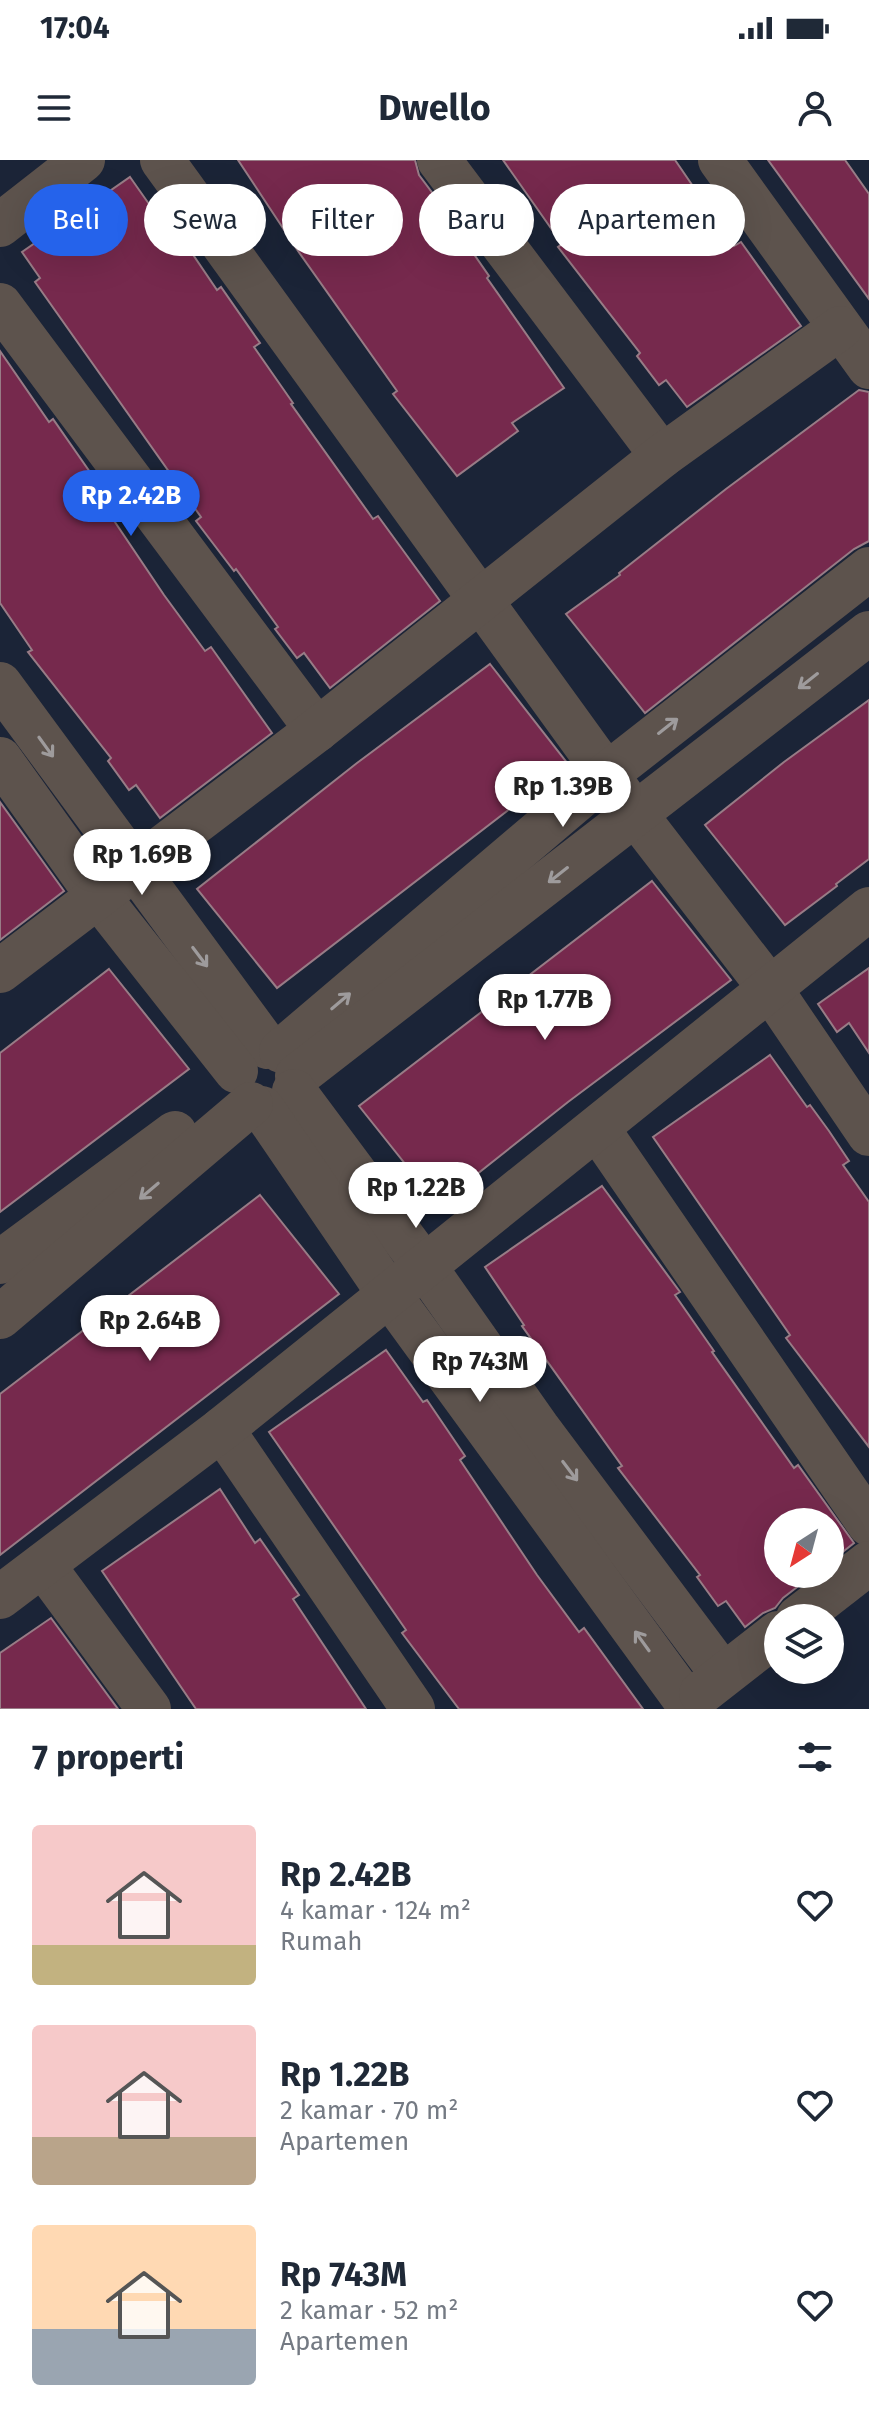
<!DOCTYPE html>
<html lang="id">
<meta charset="utf-8">
<style>
:root{--surface:#fff;--page:#f2f2f3;--text:#1f2937;--muted:#747a83;--accent:#2563eb}
body{margin:0;font-family:"Fira Sans",sans-serif;background:var(--page);color:var(--text);height:100vh;display:flex;flex-direction:column;font-size:30px;white-space:nowrap}
*{box-sizing:border-box;margin:0}
p{font-size:26px;color:var(--muted)}
.icon{flex:none;width:44px;height:44px;fill:none;stroke:currentColor;stroke-width:2;stroke-linecap:round;stroke-linejoin:round}
.map{position:relative;height:1549px;overflow:hidden}
.panel{display:flex;flex-direction:column;background:var(--surface);flex:1}
.panel>*{flex:none}
.top-card{position:absolute;left:24px;top:24px;width:822px;height:72px;display:flex;gap:16px}
.needle{width:52px;rotate:216deg}
.buttons{position:absolute;left:764px;top:1348px;display:grid;gap:16px}
.buttons a{display:grid;place-items:center;width:80px;height:80px;border-radius:50%;background:var(--surface);box-shadow:0 8px 32px #0002;font-size:40px}
.price{position:absolute;translate:-50% -68px;padding:0 18px;border-radius:28px;background:#fff;color:#222;font-size:26px;line-height:52px;filter:drop-shadow(0 2px 4px #0008)}
.price::after{content:'';position:absolute;left:50%;top:48px;width:24px;height:18px;margin-left:-12px;background:inherit;clip-path:polygon(0 0,100% 0,50% 100%)}
.price.selected{background:var(--accent);color:#fff}
ul{padding:0;list-style:none}
li{display:flex;align-items:center;gap:24px;height:200px;padding:0 32px}
li span{display:grid;place-items:center;flex:none;width:224px;height:160px;border-radius:8px;color:#555}
li>.icon{margin-inline-start:auto}
span .icon{width:96px;height:96px;fill:#fffc;stroke-width:1}
li b{font-size:34px}
h2{display:flex;justify-content:space-between;align-items:center;height:96px;padding:0 32px;font-size:34px}
.tag{padding:0 28px;border-radius:36px;background:var(--surface);box-shadow:0 8px 32px #0002;font-size:28px;line-height:72px}
.tag.selected{background:var(--accent);color:#fff}
.status{display:flex;justify-content:space-between;align-items:center;height:56px;padding:0 40px;background:var(--surface);direction:ltr}
.status svg{height:22px;fill:currentColor}
header{display:flex;justify-content:space-between;align-items:center;height:104px;padding:0 32px;background:var(--surface);font-size:36px;font-weight:700}
.map>svg:first-child{display:block}
.building{fill:#76294d;stroke:#987c86;stroke-width:2}
.lines{fill:none;stroke-linecap:round;stroke-linejoin:round}
.minor{stroke:#5d534d;stroke-width:44}
.oneway{stroke:#9e9b9c}
</style>
<div class="status"><b>17:04</b><svg viewBox="0 0 49 12"><path d="M0 12V9h3v3zM5 12V6h3v6zM10 12V3h3v9zM15 12V0h3v12zM26 1h20v11H26zM47 4h2v5h-2z"/></svg></div>
<header><svg class="icon" aria-label="menu" viewBox="0 0 24 24"><path d="M4 6h16M4 12h16M4 18h16"/></svg>Dwello<svg class="icon" aria-label="person" viewBox="0 0 24 24"><circle cx="12" cy="8" r="4"/><path d="M4 21q1-7 8-7t8 7"/></svg></header>
<div class="map">
<svg width="869" height="1549" viewBox="0 0 869 1549">
<rect width="100%" height="100%" fill="#1b2437"/>
<g class="building">
<polygon points="238,0 415,0 419,15 452,59 451,61 489,116 487,118 564,228 512,263 518,271 457,316 393,234 397,231 298,91"/>
<polygon points="503,0 675,0 734,86 741,82 801,166 687,247 666,220 659,225 637,196 640,193 558,87 562,84"/>
<polygon points="768,0 845,0 869,34 869,139"/>
<polygon points="130,17 175,81 181,77 217,130 221,127 260,183 254,187 293,243 291,244 373,359 378,356 440,441 330,528 304,493 297,498 275,469 278,467 236,409 234,411 196,361 201,357 35,122 40,118 22,92"/>
<polygon points="0,191 49,262 53,259 92,315 86,319 164,435 205,491 211,487 272,573 160,658 136,625 129,630 108,601 111,598 28,492 32,490 0,443"/>
<polygon points="859,230 869,232 869,381 854,389 645,553 566,454 620,415 619,413 726,329"/>
<polygon points="490,504 568,604 277,828 197,729 357,603"/>
<polygon points="869,540 869,699 836,724 837,726 785,765 705,665 784,602"/>
<polygon points="0,642 64,731 0,780"/>
<polygon points="652,721 731,820 568,942 438,1045 359,946"/>
<polygon points="869,808 869,893 849,863 837,872 818,844"/>
<polygon points="109,809 189,909 0,1052 0,893"/>
<polygon points="770,895 807,947 810,945 829,971 849,1001 843,1005 869,1042 869,1287 786,1178 790,1175 653,977"/>
<polygon points="602,1026 680,1132 675,1135 714,1191 712,1192 794,1308 798,1305 854,1383 830,1402 830,1362 778,1362 778,1414 814,1414 783,1438 775,1448 763,1453 745,1467 726,1441 718,1446 697,1417 700,1415 618,1308 622,1306 522,1166 524,1165 485,1107"/>
<polygon points="260,1035 339,1134 0,1395 0,1234"/>
<polygon points="386,1190 423,1242 427,1240 465,1296 460,1300 537,1415 579,1472 584,1468 643,1549 459,1549 402,1473 406,1470 269,1272"/>
<polygon points="220,1329 255,1383 260,1379 299,1435 293,1439 366,1549 196,1549 102,1411"/>
<polygon points="51,1458 118,1549 0,1549 0,1493"/>
</g>
<g class="lines">
<g class="minor">
<polyline points="162,0 636,655 771,830 869,974"/>
<polyline points="439,0 662,296"/>
<polyline points="720,0 869,207"/>
<polyline points="0,65 83,0"/>
<polyline points="0,145 317,570"/>
<polyline points="0,524 267,887"/>
<polyline points="0,599 98,736 236,911"/>
<polyline points="0,811 317,570 662,296 840,168"/>
<polyline points="281,891 607,614 869,409"/>
<polyline points="297,916 869,473"/>
<polyline points="294,931 425,1107 538,1268 723,1515"/>
<polyline points="262,948 389,1134 688,1544"/>
<polyline points="598,969 869,1364"/>
<polyline points="0,1102 175,973"/>
<polyline points="0,1157 251,944"/>
<polyline points="222,1269 413,1549"/>
<polyline points="43,1405 149,1549"/>
<polyline points="0,1437 222,1269 869,749"/>
<polyline points="798,1458 869,1403"/>
<polyline points="701,1533 778,1473"/>
</g>
</g>
<defs><path id="oneway-shaft" d="M-6 0H5M1.5-3L5.5 0L1.5 3" fill="none" stroke-width="1.6" stroke-linecap="round" stroke-linejoin="round" transform="scale(2)"/></defs>
<g class="oneway">
<use href="#oneway-shaft" transform="translate(808 521) rotate(142)"/>
<use href="#oneway-shaft" transform="translate(668 566) rotate(-38)"/>
<use href="#oneway-shaft" transform="translate(46 587) rotate(54)"/>
<use href="#oneway-shaft" transform="translate(558 715) rotate(142)"/>
<use href="#oneway-shaft" transform="translate(200 797) rotate(53)"/>
<use href="#oneway-shaft" transform="translate(341 841) rotate(-40)"/>
<use href="#oneway-shaft" transform="translate(149 1031) rotate(140)"/>
<use href="#oneway-shaft" transform="translate(570 1311) rotate(53)"/>
<use href="#oneway-shaft" transform="translate(642 1481) rotate(-126)"/>
</g>
</svg>
<div class="buttons">
<a><svg class="needle" viewBox="-14 -14 28 28"><path d="M0-13l5 13h-10z" fill="#e53935"/><path d="M0 13l5-13h-10z" fill="#747a83"/></svg></a>
<a><svg class="icon" aria-label="layers" viewBox="0 0 24 24"><path d="M12 4l9 5-9 5-9-5zM3 14l9 5 9-5"/></svg></a>
</div>
<b class="price selected" style="left:131px;top:378px">Rp 2.42B</b>
<b class="price" style="left:563px;top:669px">Rp 1.39B</b>
<b class="price" style="left:142px;top:737px">Rp 1.69B</b>
<b class="price" style="left:545px;top:882px">Rp 1.77B</b>
<b class="price" style="left:416px;top:1070px">Rp 1.22B</b>
<b class="price" style="left:150px;top:1203px">Rp 2.64B</b>
<b class="price" style="left:480px;top:1244px">Rp 743M</b>
<div class="top-card">
<a class="tag selected">Beli</a>
<a class="tag">Sewa</a>
<a class="tag">Filter</a>
<a class="tag">Baru</a>
<a class="tag">Apartemen</a>
</div>
</div>
<section class="panel">
<h2>7 properti<svg class="icon" aria-label="filters" viewBox="0 0 24 24"><path d="M4 7h16M4 17h16"/><circle cx="9" cy="7" r="2"/><circle cx="15" cy="17" r="2"/></svg></h2>
<ul>
<li><span style="background:linear-gradient(#f6c9c9 75%,#c2b280 0)"><svg class="icon" aria-label="home" viewBox="0 0 24 24"><path d="M3 11l9-7 9 7M6 9v11h12V9"/></svg></span><div><b>Rp 2.42B</b><p>4 kamar · 124 m²</p><p>Rumah</p></div><svg class="icon" aria-label="heart" viewBox="0 0 24 24"><path d="M12 20l-8-8c-3-5 5-10 8-4 3-6 11-1 8 4z"/></svg></li>
<li><span style="background:linear-gradient(#f6c9c9 70%,#b9a48a 0)"><svg class="icon" aria-label="home" viewBox="0 0 24 24"><path d="M3 11l9-7 9 7M6 9v11h12V9"/></svg></span><div><b>Rp 1.22B</b><p>2 kamar · 70 m²</p><p>Apartemen</p></div><svg class="icon" aria-label="heart" viewBox="0 0 24 24"><path d="M12 20l-8-8c-3-5 5-10 8-4 3-6 11-1 8 4z"/></svg></li>
<li><span style="background:linear-gradient(#ffd9b3 65%,#9aa5b1 0)"><svg class="icon" aria-label="home" viewBox="0 0 24 24"><path d="M3 11l9-7 9 7M6 9v11h12V9"/></svg></span><div><b>Rp 743M</b><p>2 kamar · 52 m²</p><p>Apartemen</p></div><svg class="icon" aria-label="heart" viewBox="0 0 24 24"><path d="M12 20l-8-8c-3-5 5-10 8-4 3-6 11-1 8 4z"/></svg></li>
</ul>
</section>
